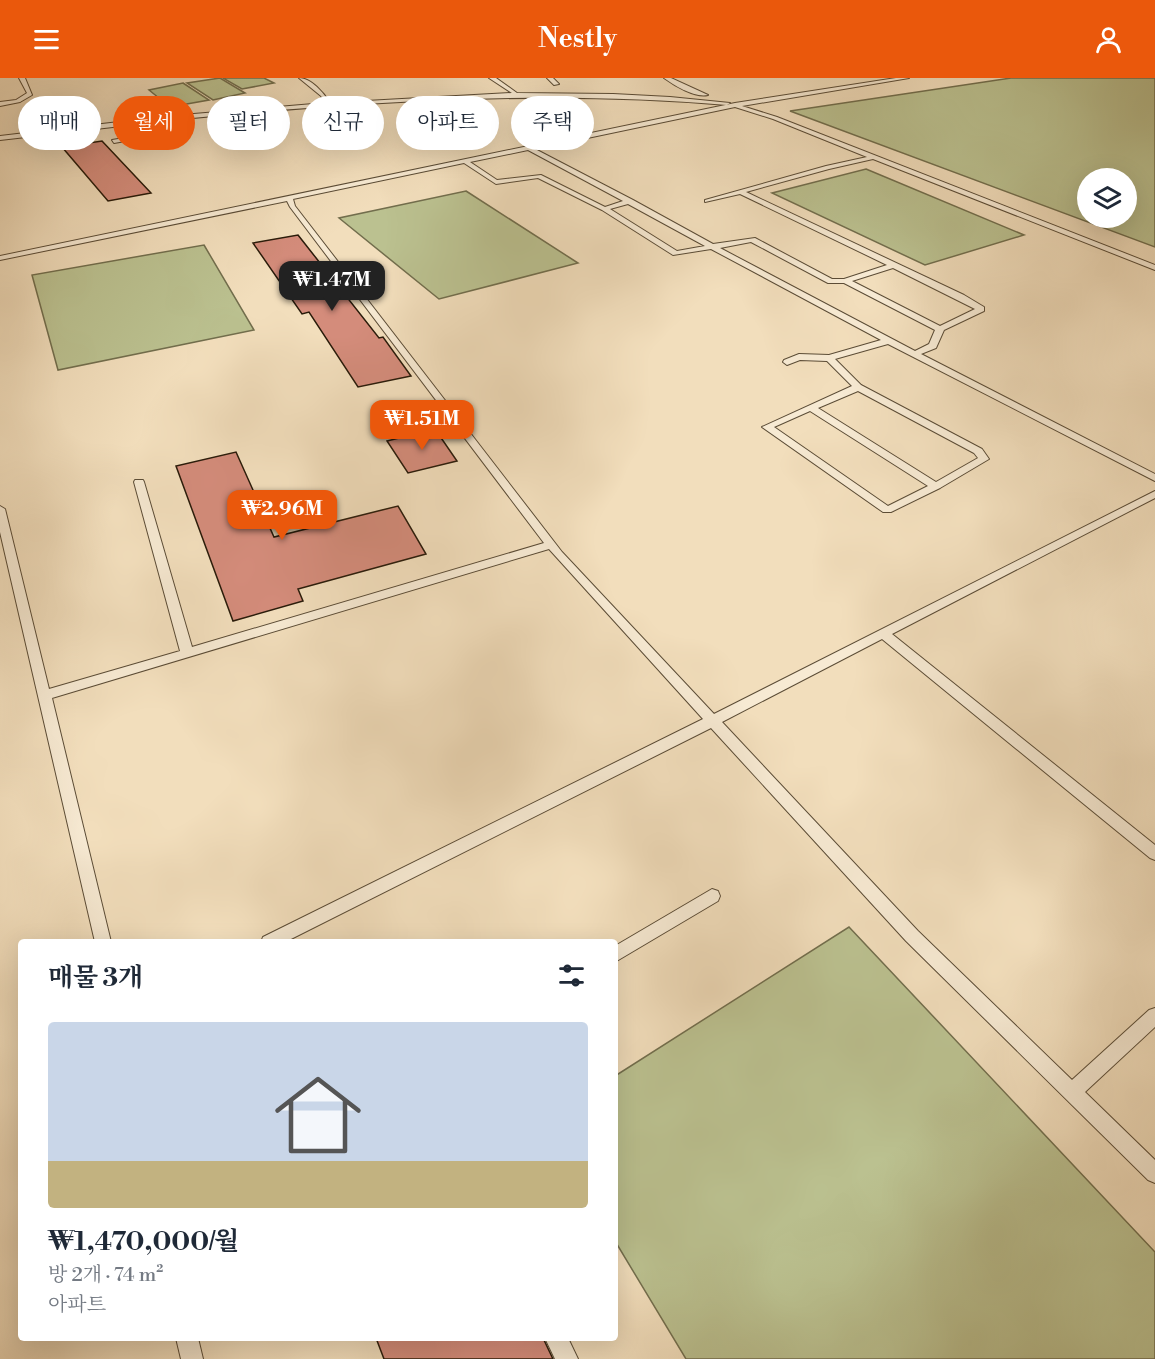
<!DOCTYPE html>
<html lang="ko">
<meta charset="utf-8">
<style>
:root{--surface:#fff;--page:#f6f6f7;--text:#1f2937;--muted:#747a83;--accent:#ea580c}
body{margin:0;font-family:"Libre Bodoni","Noto Serif KR",serif;background:var(--page);color:var(--text);height:100vh;display:flex;flex-direction:column;font-size:22px;white-space:nowrap}
*{box-sizing:border-box;margin:0}
p{font-size:20px;color:var(--muted)}
.icon{flex:none;width:33px;height:33px;fill:none;stroke:currentColor;stroke-width:2;stroke-linecap:round;stroke-linejoin:round}
.map{position:relative;flex:1;overflow:hidden}
.panel{position:absolute;left:18px;top:861px;width:600px;height:402px;display:flex;flex-direction:column;background:var(--surface);border-radius:6px;box-shadow:0 6px 24px #0002}
.panel>*{flex:none}
.banner{position:absolute;left:18px;top:18px;width:600px;height:54px;display:flex;gap:12px}
.tools{position:absolute;left:1077px;top:90px;display:grid;gap:12px}
.tools a{display:grid;place-items:center;width:60px;height:60px;border-radius:50%;background:var(--surface);box-shadow:0 6px 24px #0002;font-size:30px}
.price{position:absolute;translate:-50% -51px;padding:0 14px;border-radius:12px;background:var(--accent);color:#fff;font-size:20px;line-height:39px;filter:drop-shadow(0 2px 3px #0008)}
.price::after{content:'';position:absolute;left:50%;top:36px;width:18px;height:14px;margin-left:-9px;background:inherit;clip-path:polygon(0 0,100% 0,50% 100%)}
.price.current{background:#222;color:#fff}
ul{padding:0;list-style:none}
li{display:grid;align-content:center;gap:12px;height:318px;padding:0 30px}
li span{display:grid;place-items:center;height:186px;border-radius:6px;color:#555}
li>.icon{margin-inline-start:auto}
span .icon{width:108px;height:108px;fill:#fffc;stroke-width:1}
li b{font-size:26px}
h2{display:flex;justify-content:space-between;align-items:center;height:72px;padding:0 30px;font-size:26px}
.pill{padding:0 21px;border-radius:27px;background:var(--surface);box-shadow:0 6px 24px #0002;font-size:21px;line-height:54px}
.pill.current{background:var(--accent);color:#fff}
header{display:flex;justify-content:space-between;align-items:center;height:78px;padding:0 30px;background:var(--accent);color:#fff;font-size:27px;font-weight:600}
.map>svg:first-child{display:block}
.green{fill:#bbc190;stroke:#726e4d;stroke-width:1.5;fill-rule:evenodd}
.building{fill:#d48c7b;stroke:#291b0a;stroke-width:1.5}
.lines{fill:none;stroke-linecap:round;stroke-linejoin:round}
.lane-casing{stroke:#5b4c36;stroke-width:2}
.lane{fill:#f7ead3;fill-rule:evenodd}
</style>
<header><svg class="icon" aria-label="menu" viewBox="0 0 24 24"><path d="M4 6h16M4 12h16M4 18h16"/></svg>Nestly<svg class="icon" aria-label="person" viewBox="0 0 24 24"><circle cx="12" cy="8" r="4"/><path d="M4 21q1-7 8-7t8 7"/></svg></header>
<div class="map">
<svg width="1155" height="1281" viewBox="0 0 1155 1281">
<rect width="100%" height="100%" fill="#f2debc"/>
<filter id="stains"><feTurbulence type="fractalNoise" baseFrequency=".00333" numOctaves="4"/><feColorMatrix values="0 0 0 0 .2 0 0 0 0 .09 0 0 0 0 .02 0 0 0 .5 -.17"/></filter>
<radialGradient id="worn" r=".72"><stop offset=".6" stop-color="#630" stop-opacity="0"/><stop offset="1" stop-color="#630" stop-opacity=".3"/></radialGradient>
<g class="green">
<polygon points="220,0 245,15 213,22 187,5"/>
<polygon points="223,0 264,0 274,5 242,11"/>
<path d="M1011,0H1155V169L790,33ZM1088,100H1126V140H1088Z"/>
<polygon points="183,5 209,22 170,29 149,12"/>
<polygon points="866,91 1024,157 925,187 772,115"/>
<polygon points="466,113 578,185 439,221 339,140"/>
<polygon points="204,167 254,252 58,292 32,197"/>
<polygon points="849,849 1155,1174 1155,1281 686,1281 615,1163 615,998"/>
</g>
<g class="building">
<polygon points="102,63 151,115 108,123 62,69"/>
<polygon points="298,157 379,260 383,259 411,298 358,309 309,234 302,236 253,165"/>
<polygon points="435,351 457,383 408,395 387,363"/>
<polygon points="236,374 274,459 398,428 426,476 298,511 303,523 233,543 176,388"/>
<polygon points="376,1260 543,1260 553,1281 384,1281"/>
</g>
<g class="lines">
<defs>
<g id="lane">
<polygon points="19,0 25,0 32,17 20,24 0,28 0,24 16,22 27,15"/>
<path d="M299,0C311,0 324,15 330,25L512,15L489,0H496L517,15L613,16L670,19L730,25L727,27C541,11 357,24 171,42L159,57L114,65L112,62L155,55L165,43L0,62V58L170,38L325,25L321,18Z"/>
<polygon points="547,0 553,0 559,6 554,7"/>
<path d="M664,0H671L708,17C695,20 675,8 664,0Z"/>
<path d="M896,0H909L742,28L777,39L1155,187V192L873,81L829,91L746,114L964,217L984,229V233L944,252L936,270L921,276L1155,396V403L888,266L835,281L861,307L982,371L989,381L940,410L891,434H883L762,349L852,308L827,283L800,282L787,287L783,284L784,282L799,276L829,277L881,262L711,171L673,177L602,132L538,100L496,106L464,85L293,121L295,128L562,474L714,636L1155,413V420L892,556L1155,767V782L1150,780L882,561L722,644L918,853L1072,1002L1149,932L1155,930V949L1085,1014L1155,1082V1105L1148,1102L906,863L711,650L285,864H261L263,859L703,641L549,471L52,620L111,864H95L0,454V428L5,431L49,611L180,573L134,404L135,402H143L144,404L192,569L544,465L290,129L287,123L0,182V178L735,25ZM735,29L773,41L867,79L826,88L705,122V124L740,116L887,187L844,201H832L755,160L713,166L633,122L535,71ZM528,72L623,123L605,129L541,97L497,102L470,84ZM628,126L705,168L677,173L610,131ZM751,164L828,205H844L935,252L929,266L915,273L720,170ZM893,190L975,231L940,248L852,203ZM858,313L974,375L978,380L936,404L818,330ZM810,333L928,408L888,428L774,349Z"/>
<polygon points="712,811 718,813 720,818 718,823 615,884 615,868"/>
<polygon points="176,1260 198,1260 203,1281 181,1281"/>
<polygon points="545,1260 568,1260 578,1281 555,1281"/>
</g>
</defs>
<use href="#lane" class="lane-casing"/>
<use href="#lane" class="lane"/>
</g>
<rect width="100%" height="100%" filter="url(#stains)"/>
<rect width="100%" height="100%" fill="url(#worn)"/>
</svg>
<div class="tools">
<a><svg class="icon" aria-label="layers" viewBox="0 0 24 24"><path d="M12 4l9 5-9 5-9-5zM3 14l9 5 9-5"/></svg></a>
</div>
<b class="price current" style="left:332px;top:234px">₩1.47M</b>
<b class="price" style="left:422px;top:373px">₩1.51M</b>
<b class="price" style="left:282px;top:463px">₩2.96M</b>
<div class="banner">
<a class="pill">매매</a>
<a class="pill current">월세</a>
<a class="pill">필터</a>
<a class="pill">신규</a>
<a class="pill">아파트</a>
<a class="pill">주택</a>
</div>
<section class="panel">
<h2>매물 3개<svg class="icon" aria-label="filters" viewBox="0 0 24 24"><path d="M4 7h16M4 17h16"/><circle cx="9" cy="7" r="2"/><circle cx="15" cy="17" r="2"/></svg></h2>
<ul>
<li><span style="background:linear-gradient(#c9d6e8 75%,#c2b280 0)"><svg class="icon" aria-label="home" viewBox="0 0 24 24"><path d="M3 11l9-7 9 7M6 9v11h12V9"/></svg></span><div><b>₩1,470,000/월</b><p>방 2개 · 74 m²</p><p>아파트</p></div></li>
</ul>
</section>
</div>
